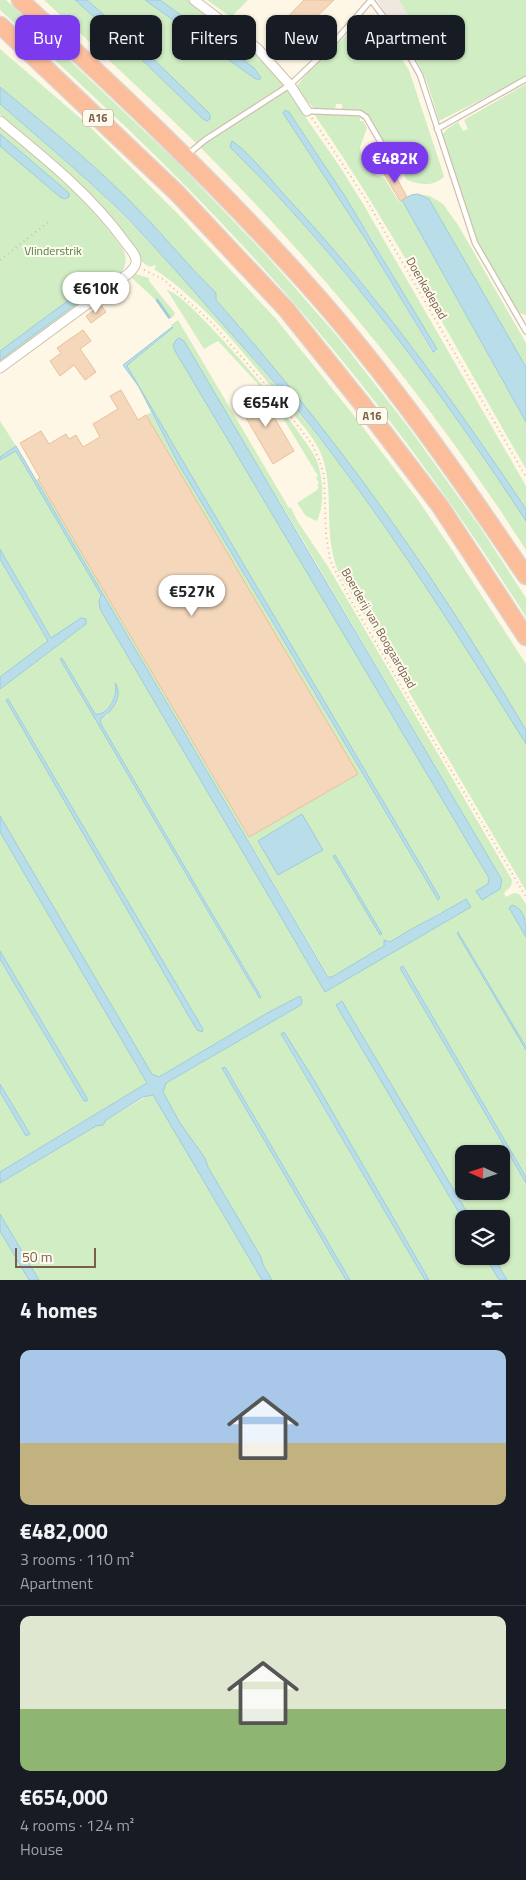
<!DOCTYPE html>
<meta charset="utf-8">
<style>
:root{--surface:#171b24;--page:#20242c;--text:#f1f3f6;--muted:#9ea1a6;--line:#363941;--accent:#7c3aed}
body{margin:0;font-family:"Titillium Web",sans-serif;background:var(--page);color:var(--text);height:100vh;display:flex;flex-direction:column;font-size:19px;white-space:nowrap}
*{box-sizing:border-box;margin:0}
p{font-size:16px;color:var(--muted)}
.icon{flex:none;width:28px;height:28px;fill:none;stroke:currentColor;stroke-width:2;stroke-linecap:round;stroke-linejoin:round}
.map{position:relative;height:1280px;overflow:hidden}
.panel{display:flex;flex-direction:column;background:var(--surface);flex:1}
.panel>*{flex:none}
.banner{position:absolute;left:15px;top:15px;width:496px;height:45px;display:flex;gap:10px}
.needle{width:32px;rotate:273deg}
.tools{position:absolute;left:455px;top:1145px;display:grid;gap:10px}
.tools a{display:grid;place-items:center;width:55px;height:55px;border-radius:10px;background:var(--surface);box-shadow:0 1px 4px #0004;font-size:25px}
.scale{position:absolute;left:15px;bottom:12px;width:81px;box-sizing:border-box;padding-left:5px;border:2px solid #795f49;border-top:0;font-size:14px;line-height:18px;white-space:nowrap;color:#795f49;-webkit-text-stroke:4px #fffaee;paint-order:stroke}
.price{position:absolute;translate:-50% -42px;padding:0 11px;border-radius:18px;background:#fff;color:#222;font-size:16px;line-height:32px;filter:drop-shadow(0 1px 2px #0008)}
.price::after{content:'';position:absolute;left:50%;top:30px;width:15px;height:11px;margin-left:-8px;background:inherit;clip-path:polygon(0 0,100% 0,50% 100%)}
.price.active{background:var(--accent);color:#fff}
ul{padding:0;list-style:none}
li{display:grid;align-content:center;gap:10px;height:265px;padding:0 20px}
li+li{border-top:1px solid var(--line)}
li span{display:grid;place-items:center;height:155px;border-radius:10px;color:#555}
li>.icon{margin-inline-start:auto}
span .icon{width:90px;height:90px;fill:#fffc;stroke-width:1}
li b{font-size:21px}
h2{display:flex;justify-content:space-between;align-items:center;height:60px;padding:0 20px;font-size:21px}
.tag{padding:0 18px;border-radius:10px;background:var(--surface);box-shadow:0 1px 4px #0004;font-size:18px;line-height:45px}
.tag.active{background:var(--accent);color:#fff}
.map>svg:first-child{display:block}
.industrial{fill:#eee8e0}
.green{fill:#d0edc3;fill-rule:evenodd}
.water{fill:#b9dde9;stroke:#9eccdb}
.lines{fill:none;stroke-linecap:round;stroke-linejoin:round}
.stream{stroke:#9eccdb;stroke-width:3}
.building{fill:#f5d8bc;stroke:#e9c09b}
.service-casing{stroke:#d0bfab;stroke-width:7}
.minor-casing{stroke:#d0bfab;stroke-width:11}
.motorway-casing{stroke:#dcd5d0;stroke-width:19}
.path{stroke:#dabc9f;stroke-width:2;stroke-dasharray:1 4;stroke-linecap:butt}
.service{stroke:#fff;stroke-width:4.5}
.minor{stroke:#fff;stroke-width:9}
.motorway{stroke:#fbbd9a;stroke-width:16}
.labels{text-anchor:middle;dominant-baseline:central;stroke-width:4;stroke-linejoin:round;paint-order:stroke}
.shield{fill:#fffaee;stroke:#a18e7a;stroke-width:1}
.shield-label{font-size:11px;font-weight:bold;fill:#795f49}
.park-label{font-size:12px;fill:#4c8040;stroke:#fffaee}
.street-label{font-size:12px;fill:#795f49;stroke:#fffaee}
</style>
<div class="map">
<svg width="526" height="1280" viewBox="0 0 526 1280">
<rect width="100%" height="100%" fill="#fef7e6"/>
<polygon class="industrial" points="377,0 399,0 418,33 404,42"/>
<g class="green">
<path d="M0,0H6L178,163L266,255L339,338L409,428L480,527L526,598V617C446,490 356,370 255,259C175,171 88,90 0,10Z"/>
<path d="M44,0H75L138,56L200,116L207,121L210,116L207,112L143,49L87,0H145L254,78L259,80L261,78L230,50L160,0H188L256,54L282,83L340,167L362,202L526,486V509L434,376L372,295L335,251L256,165L230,147C343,259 439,388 526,521V550C434,405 318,264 195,142C146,94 95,47 44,0ZM285,110H287L370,236L437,351L432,352L366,240L283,113Z"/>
<polygon points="207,0 248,0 231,17"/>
<path d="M399,0H526V77L439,121C430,90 424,67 404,42L418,33Z"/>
<path d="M365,22L373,23L377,25L409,70L441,167L444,177C432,187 421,185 407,180L366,114L355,110H342V104H336L335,109H315L298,92L296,87L309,71L356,26Z"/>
<path d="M0,49L86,123L179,215L276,319L355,417L418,500L450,547L526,664V730C500,687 474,643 446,601C400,530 349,462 295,397C269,364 243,331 216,300V293C185,263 158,228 127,198C87,158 43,123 0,87Z"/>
<polygon points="526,84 526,315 517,312 477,240 469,220 442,135 447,129 458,122 463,131 468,129 464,120"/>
<path d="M0,104L80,173L116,208L184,278L295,408L333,455L392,536L468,650L526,744V891L338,571C323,533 334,499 324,462C318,440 300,423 286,405C247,357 207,304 154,269L156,267L155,265L150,267C129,256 116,225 100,206C72,171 34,143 0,114Z"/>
<path d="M314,114L355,116L360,117V121H363L367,128L360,147L362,158L374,174L385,179L399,202L402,200L526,422V469C457,350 392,227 314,114Z"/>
<path d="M0,127C40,161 81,194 113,236C117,242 124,248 125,255C127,263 124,269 119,276L0,363V360L108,280L0,359Z"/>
<polygon points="418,194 430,196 443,204 458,225 526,343 526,367 429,199"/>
<polygon points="136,274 149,278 149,281 175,313 173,317 169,319 159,303 131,277"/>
<path d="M167,290C190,294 307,435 317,461C323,479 325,503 317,521L306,516L297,503L317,490L319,487L317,485L319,483L316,478L318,476L274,403L271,404L260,386L218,341L204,349Z"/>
<path d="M178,320L289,508H291L298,522L327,565L512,880L511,886L504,893L506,897L514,893L519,894L526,904V921L517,907L509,908L526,937V1047L459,933H457L526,1050V1177L403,966L400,968L526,1183V1280H507L493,1256H501V1219H471L342,1001L337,1005L464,1221V1256H485L499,1280H429L314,1080L281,1035L425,1280H350L225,1067L223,1068L346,1280H272L263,1265L261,1257L208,1167L205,1158L180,1123L163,1092L166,1083L301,1005L302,1000L300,997L269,1012L159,1077L152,1074L0,816V689L86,624V622L81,618L52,639L0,549V460L16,450L101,595L99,598L100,609L325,992L470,907L441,912L390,942L384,943V946L377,950L332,977H329L36,480L38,479L249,837L357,774L146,415L151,412L178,463L438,900L440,899L164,429L127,366L132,361L173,329L171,325ZM181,339L301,537L502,880L500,889L476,891L488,884L489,878L175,351L173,346ZM62,658L95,714C109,717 117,693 116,684L118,689L107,716L100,719L101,724L261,997L260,998H258L61,659ZM8,699L203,1029V1031L191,1020ZM464,1154H501V1191H464Z"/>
<polygon points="0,421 16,446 0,457"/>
<polygon points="0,559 48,641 0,677"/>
<polygon points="0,832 147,1083 0,1172 0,1092 26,1135 30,1134 0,1084 0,959 84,1101 87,1098 0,951"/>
<polygon points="151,1094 159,1103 262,1280 39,1280 0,1214 0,1183 96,1126 99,1126 106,1120"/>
<polygon points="0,1231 29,1280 0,1280"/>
</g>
<g class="water">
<polygon points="75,0 87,0 143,49 210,114 210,119 207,121 203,119 138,56"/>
<polygon points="145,0 160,0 254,68 261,78 259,80 254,78"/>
<path d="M0,87C43,123 87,158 127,198C158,228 185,263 216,293V300C298,393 378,497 446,601C474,643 500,687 526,730V744C465,646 403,548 333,455C298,408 259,365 220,321C186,282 152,243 116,207C79,171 39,138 0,104Z"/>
<polygon points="285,110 289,112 346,198 437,349 434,352 433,352 366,240 283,113"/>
<polygon points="0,134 69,193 69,197 65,199 60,197 0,146"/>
<path d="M232,141C249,152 275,185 290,201C379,296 454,402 526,509V521C439,388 343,258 230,147Z"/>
<polygon points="418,194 429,199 526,367 526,422 402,200 411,195"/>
<polygon points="104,274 108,280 0,360 0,351"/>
<polygon points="172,327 173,328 132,361 127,366 164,429 440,898 438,900 178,463 139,387 123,365"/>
<polygon points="179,338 184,341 502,880 500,889 482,900 476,891 488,884 489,878 175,351 173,346 176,340"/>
<path d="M16,446L328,977H332L377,950L384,946V940L390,942C415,926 441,914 466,899L471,907L325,992L100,609L99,601L101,595L16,451L0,460V457Z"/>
<polygon points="0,549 51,638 81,618 86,619 86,624 0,689 0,677 48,641 0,559"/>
<path d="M62,658L95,714C108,717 119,694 115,683C124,695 112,713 100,719L101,724L261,997L259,998L60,659Z"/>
<polygon points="8,699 203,1029 202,1032 197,1030 191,1020 6,700"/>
<polygon points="302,814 323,850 278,875 258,841"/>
<polygon points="0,816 152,1074 159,1077 269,1012 300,996 302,1000 301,1005 166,1083 163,1092 180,1123 205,1158 208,1167 261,1257 263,1265 272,1280 262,1280 153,1095 143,1097 106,1120 103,1125 96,1126 0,1183 0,1172 147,1083 0,832"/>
<polygon points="335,855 382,934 380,935 333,856"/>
<path d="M512,905C526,909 526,925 526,937L509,908Z"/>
<polygon points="458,932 526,1047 526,1050 457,933"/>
<polygon points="0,951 87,1098 87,1101 84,1101 0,959"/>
<polygon points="403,966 526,1177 526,1183 400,968"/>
<polygon points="342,1001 356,1025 471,1219 464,1219 464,1221 336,1005"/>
<polygon points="284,1032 314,1080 429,1280 425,1280 281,1034"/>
<polygon points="225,1067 350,1280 346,1280 222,1068"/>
<polygon points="0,1084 30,1134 26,1136 0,1092"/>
<polygon points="0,1214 39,1280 29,1280 0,1231"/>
<polygon points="485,1256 493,1256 507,1280 499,1280"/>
</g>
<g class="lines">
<polyline class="stream" points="157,300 169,317"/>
</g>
<g class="building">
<polygon points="304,0 334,0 307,26 302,22 280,45 274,38 283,28 280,25"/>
<polygon points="391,168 407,197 400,201 383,172"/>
<polygon points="101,305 106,312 91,323 86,316"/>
<polygon points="83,330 91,341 80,349 96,372 85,380 74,365 60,376 50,361 61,353 57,348"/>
<polygon points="121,390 138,420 146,415 358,774 249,837 38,479 40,478 20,443 41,431 49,444 66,434 69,439 76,435 83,447 100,437 93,424 118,409 110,396"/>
<polygon points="259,392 294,451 273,464 238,404"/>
</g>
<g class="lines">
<defs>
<g id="service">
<polyline points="307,111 360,113 366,117 398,172"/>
<polyline points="437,129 526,79"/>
<polyline points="187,155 205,140 290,85 330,47 371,0 400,39 420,75 475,243 526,331"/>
</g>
<g id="minor">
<polyline points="194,0 257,48 290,85 307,111"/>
<path d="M0,121C45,158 91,195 125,242C129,248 137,255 136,262C136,267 131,271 128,274L0,368"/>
</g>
<g id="motorway">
<path d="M20,0C118,90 214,181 303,280C386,372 457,474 526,576"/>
<polyline points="0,25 177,193 286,309 363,405 440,506 526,637"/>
</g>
</defs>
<use href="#service" class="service-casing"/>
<use href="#minor" class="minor-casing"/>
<use href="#motorway" class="motorway-casing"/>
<g class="path">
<polyline points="312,118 367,201 526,477"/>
<polyline points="0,260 51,220"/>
<polyline points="144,270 163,279 211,322 267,386 312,444 320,462 324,476 326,535 330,560 350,599 526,897"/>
</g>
<use href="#service" class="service"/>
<use href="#minor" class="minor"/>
<use href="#motorway" class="motorway"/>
</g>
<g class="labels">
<g class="shield">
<rect x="83" y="109.5" width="30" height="17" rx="4"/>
<rect x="357" y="407.5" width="30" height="17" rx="4"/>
</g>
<g class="shield-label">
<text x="98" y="118">A16</text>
<text x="372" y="416">A16</text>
</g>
<g class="park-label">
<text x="53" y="250">Vlinderstrik</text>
</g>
<g class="street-label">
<text transform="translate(427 288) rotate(60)">Doenkadepad</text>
<text transform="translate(379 628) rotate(60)">Boerderij van Boogaardpad</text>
</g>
</g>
</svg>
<div class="tools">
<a><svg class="needle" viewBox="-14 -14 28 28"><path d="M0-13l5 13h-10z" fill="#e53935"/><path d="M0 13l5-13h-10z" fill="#9ea1a6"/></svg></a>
<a><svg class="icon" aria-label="layers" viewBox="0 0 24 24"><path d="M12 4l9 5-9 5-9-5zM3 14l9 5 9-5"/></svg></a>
</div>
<div class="scale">50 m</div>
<b class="price active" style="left:395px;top:184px">€482K</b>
<b class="price" style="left:96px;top:314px">€610K</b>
<b class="price" style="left:266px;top:428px">€654K</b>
<b class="price" style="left:192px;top:617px">€527K</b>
<div class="banner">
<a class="tag active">Buy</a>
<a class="tag">Rent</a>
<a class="tag">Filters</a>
<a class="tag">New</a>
<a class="tag">Apartment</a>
</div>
</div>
<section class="panel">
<h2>4 homes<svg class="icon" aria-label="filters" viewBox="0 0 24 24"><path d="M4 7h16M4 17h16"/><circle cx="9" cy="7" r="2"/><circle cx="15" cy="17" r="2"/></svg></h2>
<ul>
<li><span style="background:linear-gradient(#a9c7e8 60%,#c2b280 0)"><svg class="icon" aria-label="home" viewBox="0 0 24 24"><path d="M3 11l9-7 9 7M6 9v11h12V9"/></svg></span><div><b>€482,000</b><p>3 rooms · 110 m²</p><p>Apartment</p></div></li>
<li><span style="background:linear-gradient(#dfe7d0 60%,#8fb573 0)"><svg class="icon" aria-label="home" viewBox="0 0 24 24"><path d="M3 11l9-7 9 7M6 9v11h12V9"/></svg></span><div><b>€654,000</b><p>4 rooms · 124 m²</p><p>House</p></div></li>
</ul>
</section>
